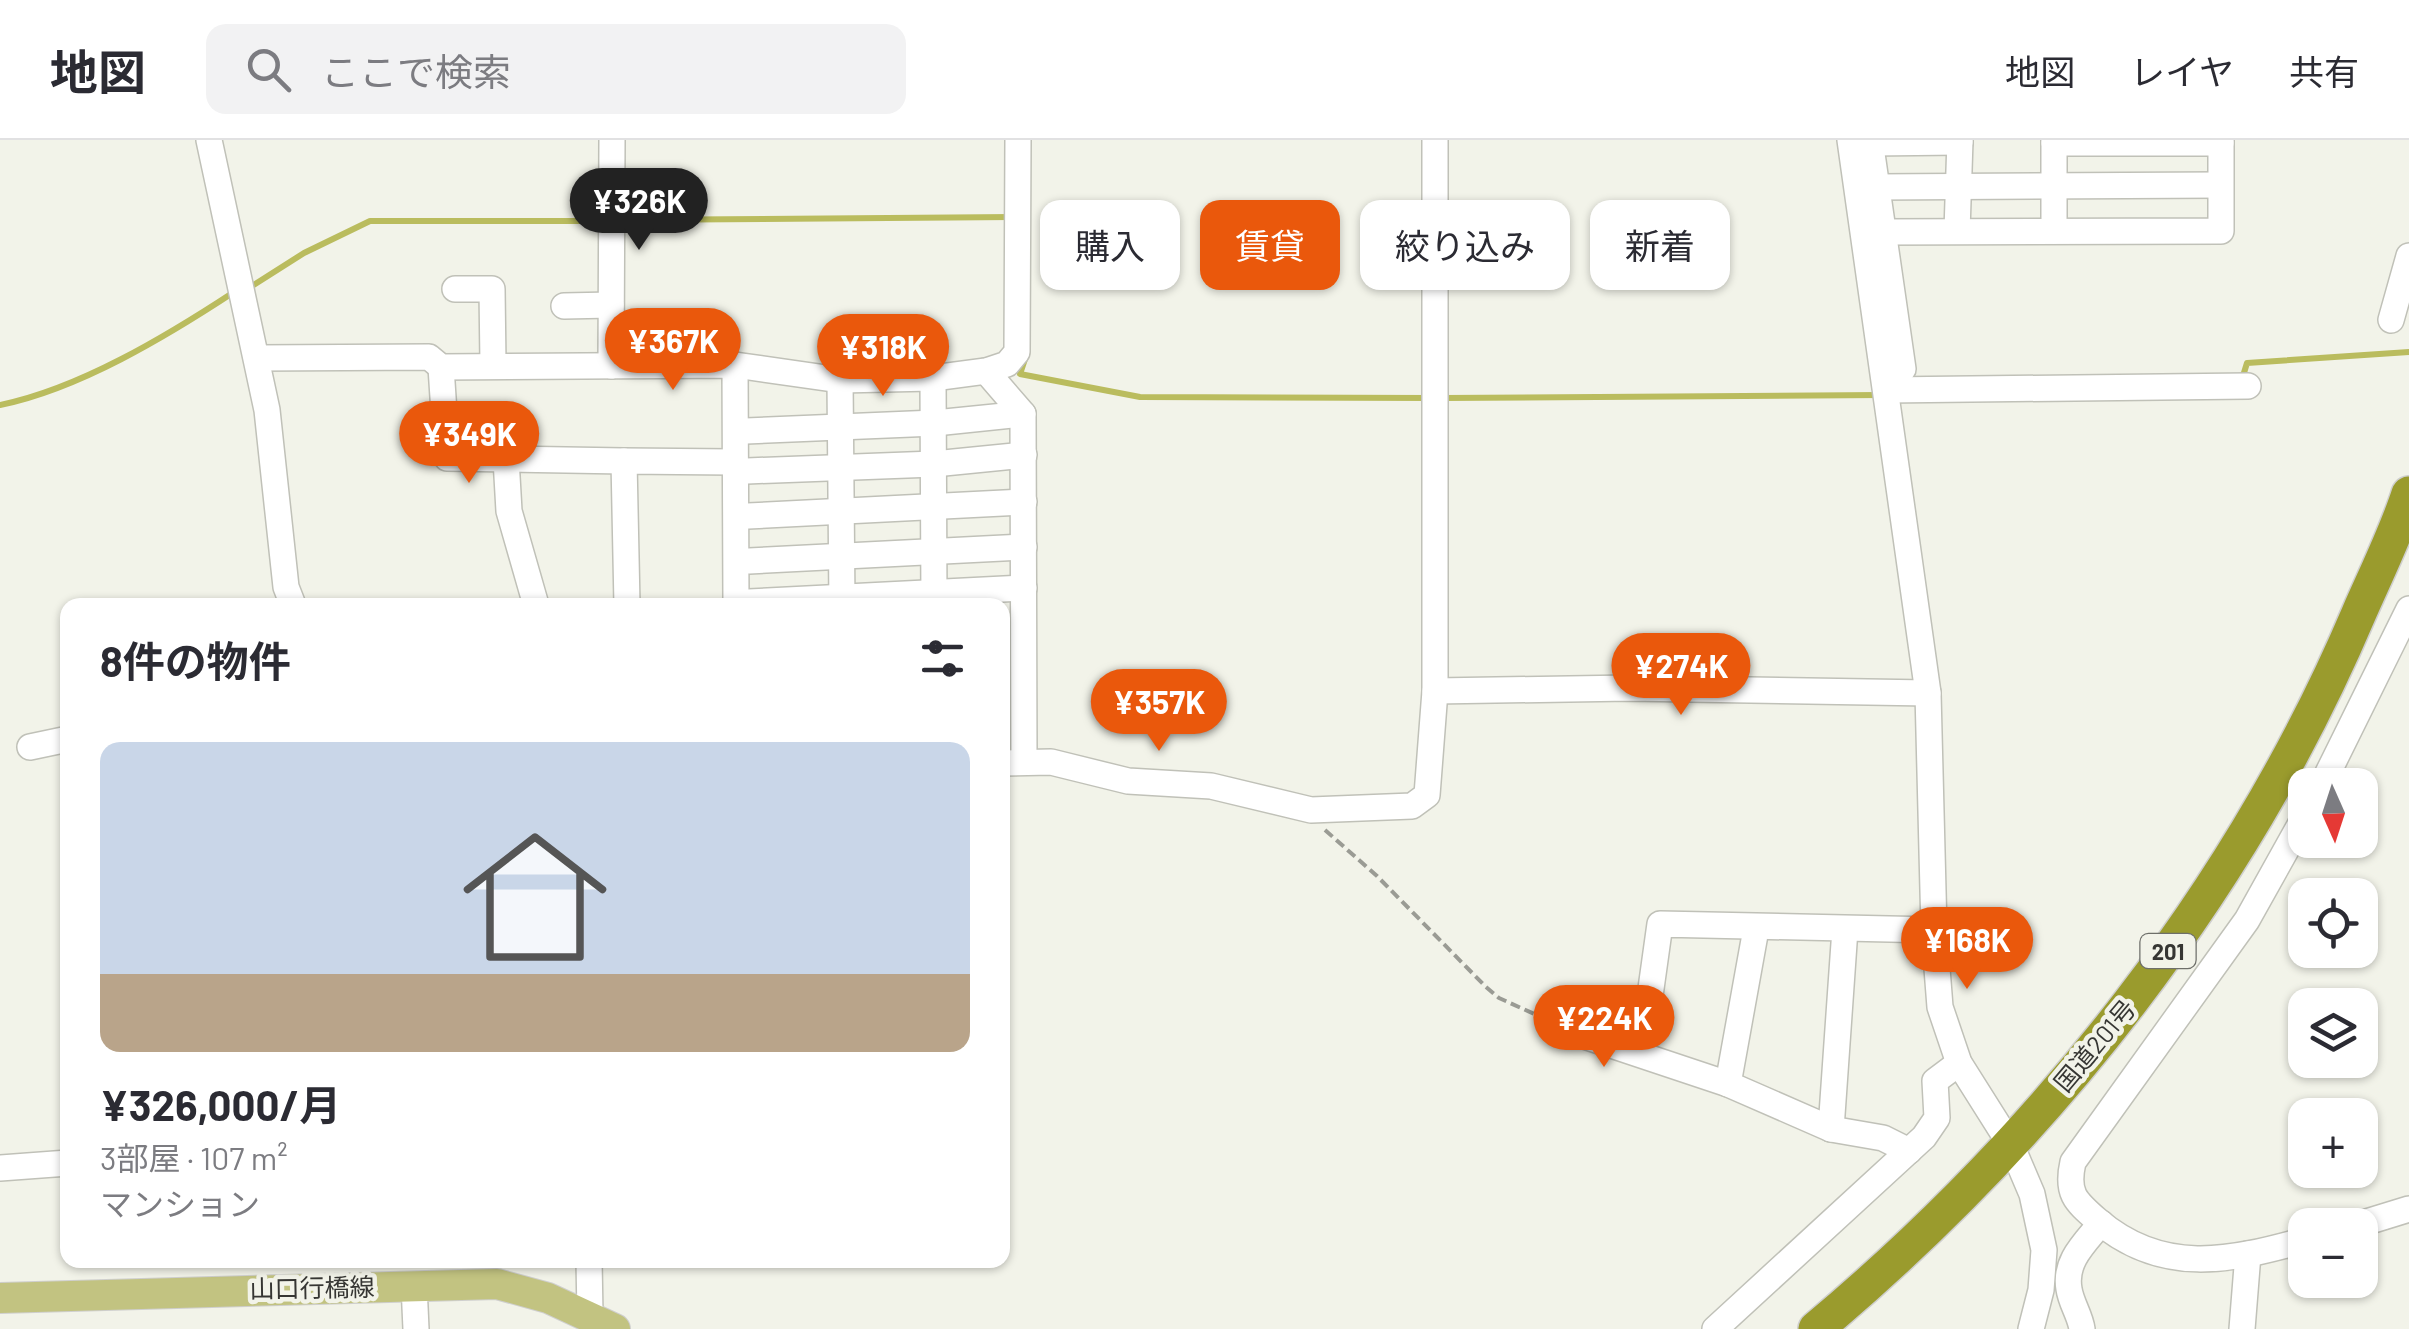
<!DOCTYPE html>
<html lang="ja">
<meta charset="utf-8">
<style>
:root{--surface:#fff;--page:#f2f2f3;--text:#2b2b33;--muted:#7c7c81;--line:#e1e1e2;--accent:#ea580c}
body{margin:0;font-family:Barlow,"Noto Sans JP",sans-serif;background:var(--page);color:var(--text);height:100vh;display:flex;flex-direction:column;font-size:38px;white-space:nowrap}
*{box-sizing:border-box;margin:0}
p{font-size:32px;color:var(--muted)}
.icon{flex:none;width:55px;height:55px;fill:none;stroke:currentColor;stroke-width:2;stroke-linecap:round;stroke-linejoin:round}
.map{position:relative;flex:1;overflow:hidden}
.drawer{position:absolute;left:60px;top:458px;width:950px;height:670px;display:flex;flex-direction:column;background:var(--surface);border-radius:20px;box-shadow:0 2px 8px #0004}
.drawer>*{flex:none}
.guide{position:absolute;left:1040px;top:60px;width:950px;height:90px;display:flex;gap:20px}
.needle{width:65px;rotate:177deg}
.controls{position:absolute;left:2288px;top:628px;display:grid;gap:20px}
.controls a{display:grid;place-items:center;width:90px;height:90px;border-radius:20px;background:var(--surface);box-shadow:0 2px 8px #0004;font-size:50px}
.price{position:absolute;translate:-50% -85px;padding:0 22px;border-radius:35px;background:var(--accent);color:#fff;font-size:32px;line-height:65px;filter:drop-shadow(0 2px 5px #0008)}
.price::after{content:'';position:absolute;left:50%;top:60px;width:30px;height:22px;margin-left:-15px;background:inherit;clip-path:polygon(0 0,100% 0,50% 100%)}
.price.selected{background:#222;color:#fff}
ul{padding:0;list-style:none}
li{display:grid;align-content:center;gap:20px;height:530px;padding:0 40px}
li span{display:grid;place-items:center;height:310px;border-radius:20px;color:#555}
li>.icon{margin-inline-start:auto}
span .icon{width:180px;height:180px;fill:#fffc;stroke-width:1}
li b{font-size:42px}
h2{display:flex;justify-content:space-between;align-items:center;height:120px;padding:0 40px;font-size:42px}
.pill{padding:0 35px;border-radius:20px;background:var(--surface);box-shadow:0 2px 8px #0004;font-size:35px;line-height:90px}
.pill.selected{background:var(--accent);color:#fff}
header{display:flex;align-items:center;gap:60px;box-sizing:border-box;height:140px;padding:0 50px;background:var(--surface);border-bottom:2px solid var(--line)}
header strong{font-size:48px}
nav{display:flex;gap:55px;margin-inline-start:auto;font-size:35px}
.search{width:700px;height:90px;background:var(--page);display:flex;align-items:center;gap:25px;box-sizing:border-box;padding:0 35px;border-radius:20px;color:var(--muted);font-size:38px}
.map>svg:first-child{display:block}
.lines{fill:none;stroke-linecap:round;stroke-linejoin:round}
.stream{stroke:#babc5e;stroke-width:6}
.minor-casing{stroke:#c0c1b8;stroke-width:28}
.major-casing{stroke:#cfcfce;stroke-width:32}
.highway-casing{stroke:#cfcfce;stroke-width:38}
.path{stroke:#9a9b94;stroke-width:4;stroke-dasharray:10 5;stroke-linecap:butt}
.minor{stroke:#fff;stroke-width:25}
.major{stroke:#c2c381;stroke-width:30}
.highway{stroke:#9a9b2d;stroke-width:35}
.labels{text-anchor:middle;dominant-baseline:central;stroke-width:9;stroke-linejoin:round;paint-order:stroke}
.shield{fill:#f2f3e9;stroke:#6e6f6a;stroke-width:2.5}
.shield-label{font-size:22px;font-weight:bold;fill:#363633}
.street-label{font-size:25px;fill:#363633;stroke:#f2f3e9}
</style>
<header>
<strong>地図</strong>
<div class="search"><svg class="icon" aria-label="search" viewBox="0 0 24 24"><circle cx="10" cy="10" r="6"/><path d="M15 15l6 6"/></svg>ここで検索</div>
<nav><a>地図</a><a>レイヤ</a><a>共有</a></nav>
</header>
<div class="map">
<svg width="2409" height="1189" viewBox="0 0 2409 1189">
<rect width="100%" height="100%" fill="#f2f3e9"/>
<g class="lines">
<g class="stream">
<polyline points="616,80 1014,77"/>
<polyline points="249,148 304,113 370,81 604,81"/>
<polyline points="1026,216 1020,234 1140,257 1431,258"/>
<polyline points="2243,236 2247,223 2409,212"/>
<polyline points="1444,258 1881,255"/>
<path d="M0,265C79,249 167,196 234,152"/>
</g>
<defs>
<g id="minor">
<polyline points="209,0 267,270 286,447 293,465"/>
<polyline points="1850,0 1928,553 1934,790 1940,867 1959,923 2012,1007 2032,1054 2044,1110 2041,1150 2031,1189"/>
<polyline points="1870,0 1903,229 1884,231"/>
<polyline points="2054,0 2054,91"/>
<polyline points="1871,3 1960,2"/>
<polyline points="2054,3 2221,3"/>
<polyline points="1877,47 2220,45"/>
<polyline points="1957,91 1960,0"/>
<polyline points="1883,92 2221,91 2221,0"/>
<polyline points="455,149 492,149 493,224"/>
<polyline points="564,166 611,165"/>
<polyline points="2391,180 2409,116"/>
<polyline points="258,218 429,217 441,227 735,225 840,240 933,238 986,231 1007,224 1017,212 1018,0"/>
<polyline points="735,225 736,465"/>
<polyline points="611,226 612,0"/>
<polyline points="441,227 447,318 624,321"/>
<polyline points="986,231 1023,274 1024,621"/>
<polyline points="933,238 934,465"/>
<polyline points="840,240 842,465"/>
<polyline points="1887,250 2248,246"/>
<polyline points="746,291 935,283 1023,274"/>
<polyline points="506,319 509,371 536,465"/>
<polyline points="747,331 934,324 1024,315"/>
<polyline points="748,376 1024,362"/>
<polyline points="749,421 1024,407"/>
<polyline points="749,462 1024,448"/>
<polyline points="627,465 624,321 733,322"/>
<polyline points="1435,551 1630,548 1928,553"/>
<polyline points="30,607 68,599"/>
<polyline points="1002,623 1051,622 1128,641 1211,646 1311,670 1412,666 1427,655 1435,551 1435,0"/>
<polyline points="2322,645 2409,469"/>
<path d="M2305,676L2247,780L2073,1022C2066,1053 2075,1061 2097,1080C2162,1136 2230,1121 2305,1100"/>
<polyline points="1581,895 1728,944 1831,989 1883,998 1909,1011"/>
<polyline points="1642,913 1660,784 1934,790"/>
<polyline points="1728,944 1756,789"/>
<polyline points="1831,989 1845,789"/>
<polyline points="0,1028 68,1023"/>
<polyline points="2357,1085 2409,1069"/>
<polyline points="589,1120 590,1175"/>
<polyline points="414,1145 416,1189"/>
<polyline points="1715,1189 1924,997 1937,978 1935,941 1959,923"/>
<path d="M2082,1189C2080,1175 2071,1163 2069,1149C2064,1121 2085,1103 2101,1083"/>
<polyline points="2242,1189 2248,1114"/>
</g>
<polyline id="major" points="0,1158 497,1144 548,1158 615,1189"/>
<path id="highway" d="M1816,1189C2047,995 2241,751 2359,473C2376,434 2396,394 2409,354"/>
</defs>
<use href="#minor" class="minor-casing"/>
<use href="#major" class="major-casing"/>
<use href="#highway" class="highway-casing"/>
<polyline class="path" points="1325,690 1377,736 1486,847 1499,858 1561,886"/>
<use href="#minor" class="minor"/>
<use href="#major" class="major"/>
<use href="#highway" class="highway"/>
</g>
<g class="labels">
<rect class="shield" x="2140.5" y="794" width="55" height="34" rx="8"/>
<g class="shield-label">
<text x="2168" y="811">201</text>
</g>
<g class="street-label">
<text transform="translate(2094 905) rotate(-50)">国道201号</text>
<text transform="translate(312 1147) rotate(-1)">山口行橋線</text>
</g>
</g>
</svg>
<div class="controls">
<a><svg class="needle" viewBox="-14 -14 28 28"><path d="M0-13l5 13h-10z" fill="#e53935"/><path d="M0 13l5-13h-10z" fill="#7c7c81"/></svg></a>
<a><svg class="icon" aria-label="locate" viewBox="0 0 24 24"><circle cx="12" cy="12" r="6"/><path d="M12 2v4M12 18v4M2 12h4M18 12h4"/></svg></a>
<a><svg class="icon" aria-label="layers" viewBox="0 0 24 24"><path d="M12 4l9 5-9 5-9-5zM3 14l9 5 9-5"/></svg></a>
<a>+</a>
<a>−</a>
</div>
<b class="price selected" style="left:639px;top:113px">¥326K</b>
<b class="price" style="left:673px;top:253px">¥367K</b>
<b class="price" style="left:883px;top:259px">¥318K</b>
<b class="price" style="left:469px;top:346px">¥349K</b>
<b class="price" style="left:1681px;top:578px">¥274K</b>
<b class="price" style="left:1159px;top:614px">¥357K</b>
<b class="price" style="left:1967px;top:852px">¥168K</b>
<b class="price" style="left:1604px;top:930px">¥224K</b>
<div class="guide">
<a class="pill">購入</a>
<a class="pill selected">賃貸</a>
<a class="pill">絞り込み</a>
<a class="pill">新着</a>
</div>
<section class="drawer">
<h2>8件の物件<svg class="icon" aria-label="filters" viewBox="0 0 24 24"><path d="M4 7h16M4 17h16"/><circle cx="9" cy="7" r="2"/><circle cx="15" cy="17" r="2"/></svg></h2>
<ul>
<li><span style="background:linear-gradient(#c9d6e8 75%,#b9a48a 0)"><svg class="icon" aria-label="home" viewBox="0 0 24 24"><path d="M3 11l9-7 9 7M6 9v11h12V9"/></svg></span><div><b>¥326,000/月</b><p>3部屋 · 107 m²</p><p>マンション</p></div></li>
</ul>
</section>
</div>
